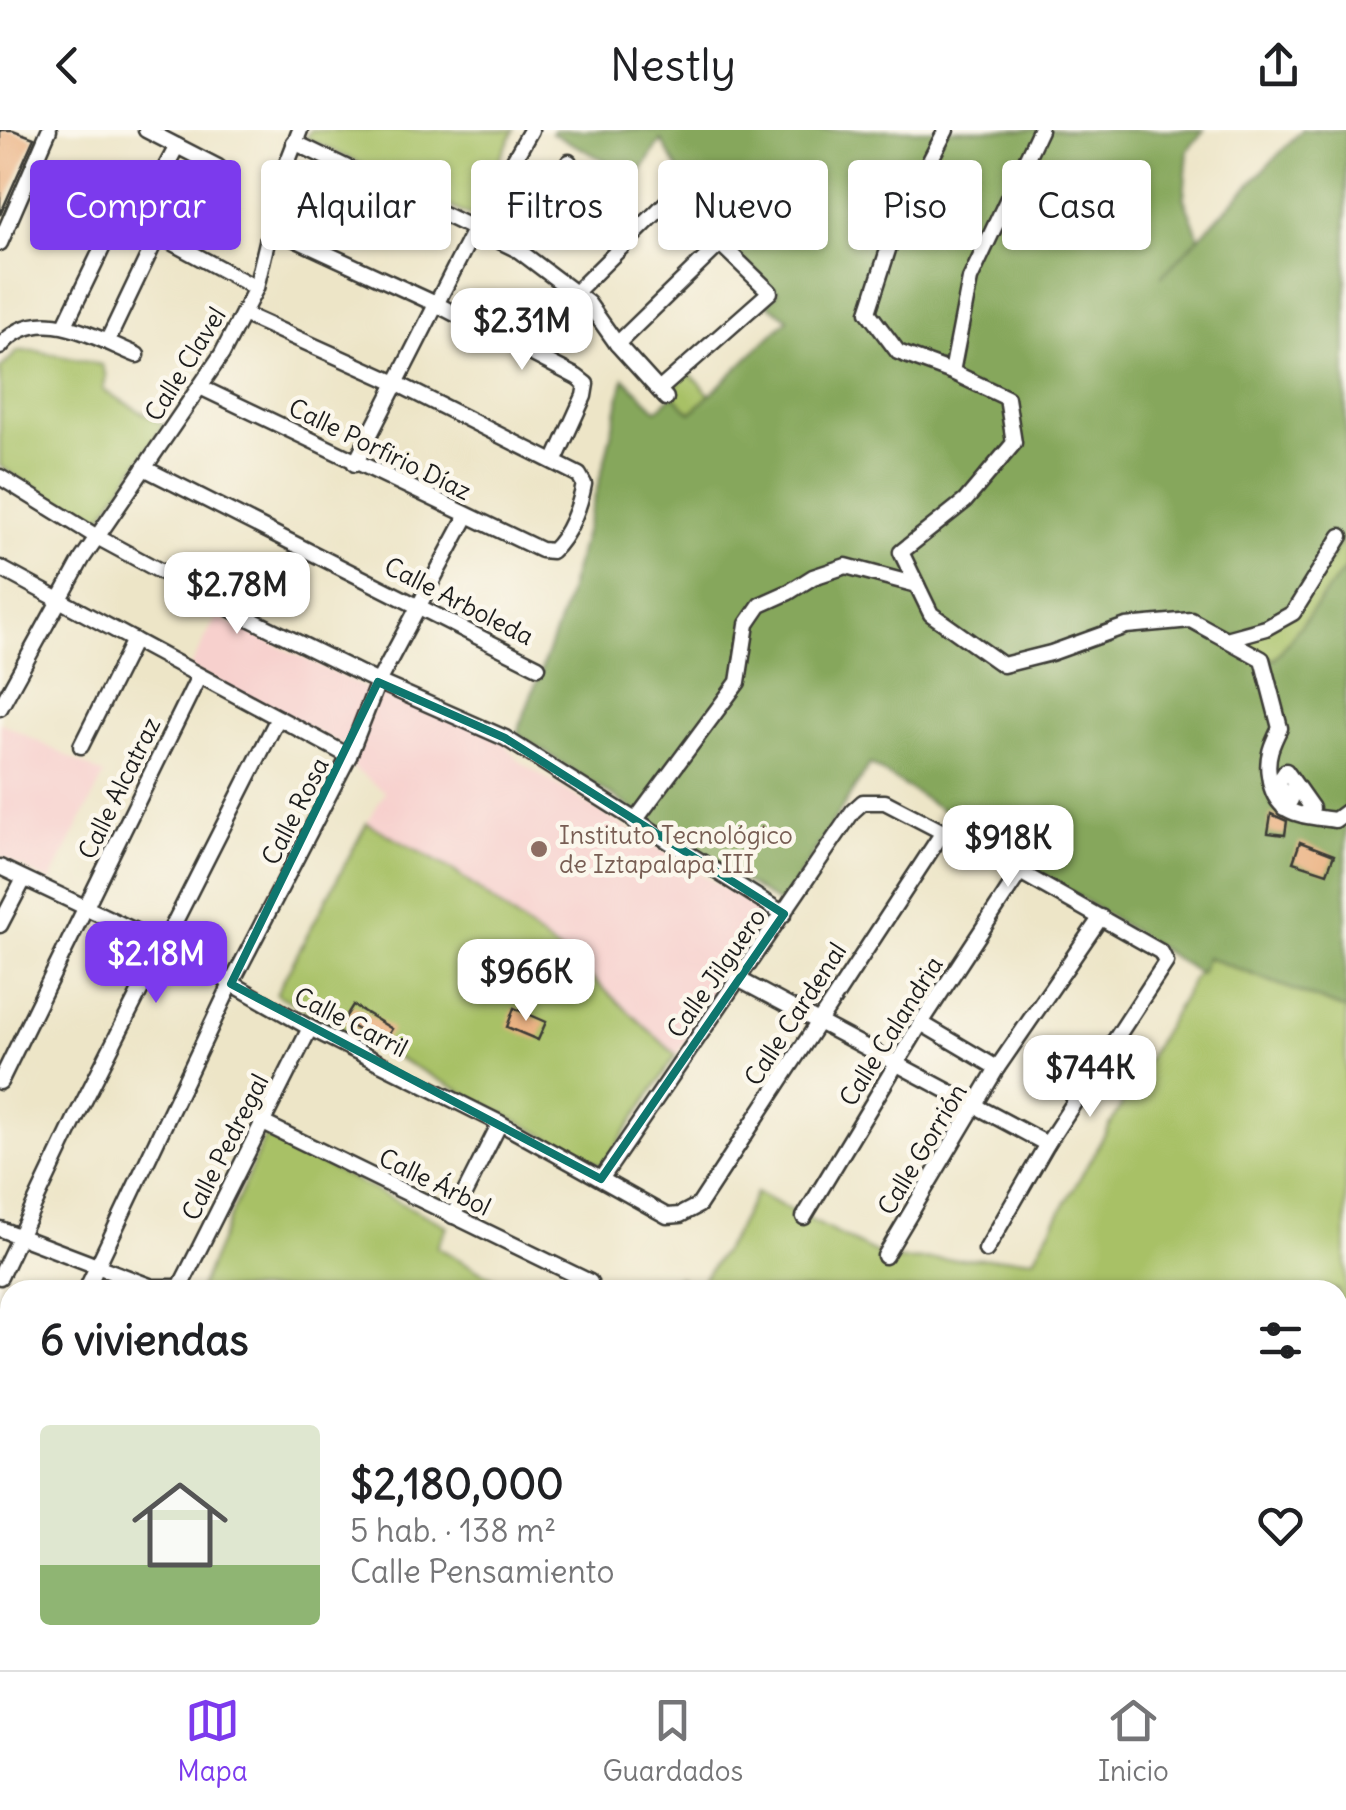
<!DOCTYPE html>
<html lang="es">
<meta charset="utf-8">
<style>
:root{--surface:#fff;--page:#f2f2f2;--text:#202124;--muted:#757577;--line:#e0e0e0;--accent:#7c3aed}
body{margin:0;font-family:Delius,sans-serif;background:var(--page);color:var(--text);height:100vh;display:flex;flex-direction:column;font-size:38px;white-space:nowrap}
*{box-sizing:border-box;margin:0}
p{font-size:32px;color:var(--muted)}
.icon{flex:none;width:55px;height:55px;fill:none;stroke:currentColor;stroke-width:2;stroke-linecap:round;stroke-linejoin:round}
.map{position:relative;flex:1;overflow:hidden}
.panel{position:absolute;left:0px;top:1150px;width:1348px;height:390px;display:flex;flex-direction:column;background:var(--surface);border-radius:30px 30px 0 0;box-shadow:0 2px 8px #0004}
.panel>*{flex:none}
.hud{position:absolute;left:30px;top:30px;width:1288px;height:90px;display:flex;gap:20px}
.price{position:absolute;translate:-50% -85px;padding:0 22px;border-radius:20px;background:#fff;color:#222;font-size:32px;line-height:65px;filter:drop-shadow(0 2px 5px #0008)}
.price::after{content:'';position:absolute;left:50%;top:60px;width:30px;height:22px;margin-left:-15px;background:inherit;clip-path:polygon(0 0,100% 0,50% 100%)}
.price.active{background:var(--accent);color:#fff}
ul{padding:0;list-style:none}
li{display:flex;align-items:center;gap:30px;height:250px;padding:0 40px}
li+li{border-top:2px solid var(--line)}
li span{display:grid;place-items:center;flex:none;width:280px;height:200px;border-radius:10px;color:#555}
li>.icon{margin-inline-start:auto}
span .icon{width:120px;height:120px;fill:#fffc;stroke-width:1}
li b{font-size:42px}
h2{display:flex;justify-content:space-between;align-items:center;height:120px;padding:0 40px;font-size:42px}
.tag{padding:0 35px;border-radius:10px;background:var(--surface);box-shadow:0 2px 8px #0004;font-size:35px;line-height:90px}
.tag.active{background:var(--accent);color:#fff}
header{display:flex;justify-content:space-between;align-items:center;height:130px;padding:0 40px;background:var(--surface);font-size:45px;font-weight:600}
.tab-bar{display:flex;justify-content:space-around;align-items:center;height:140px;border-top:2px solid var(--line);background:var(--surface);font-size:28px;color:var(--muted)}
.tab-bar a{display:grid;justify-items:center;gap:5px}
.tab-bar .active{color:var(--accent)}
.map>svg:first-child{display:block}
.built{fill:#f7d0cd}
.green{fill:#a8c166;stroke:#626e41;stroke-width:2.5}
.forest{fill:#86a75b;stroke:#51623c;stroke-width:2.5}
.building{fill:#ebb181}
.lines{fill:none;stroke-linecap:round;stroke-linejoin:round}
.minor-casing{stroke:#3b3a36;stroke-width:19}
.minor{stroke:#fff;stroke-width:14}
.marked{fill:none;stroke:#0f766e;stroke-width:8;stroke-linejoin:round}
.education-dot{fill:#8d6e63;stroke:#fbf7ec;stroke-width:4}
.labels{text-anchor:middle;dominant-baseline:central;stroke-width:9;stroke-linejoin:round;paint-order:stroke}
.street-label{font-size:25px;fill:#1c1c1c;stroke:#fbf7ec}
.education-label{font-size:25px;fill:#785e54;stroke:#fbf7ec;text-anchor:start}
</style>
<header><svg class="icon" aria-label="back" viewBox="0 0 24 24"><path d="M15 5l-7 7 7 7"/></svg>Nestly<svg class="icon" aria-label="share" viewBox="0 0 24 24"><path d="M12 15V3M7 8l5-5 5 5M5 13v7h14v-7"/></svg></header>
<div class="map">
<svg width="1346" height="1540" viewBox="0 0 1346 1540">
<rect width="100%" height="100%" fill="#fbf7ec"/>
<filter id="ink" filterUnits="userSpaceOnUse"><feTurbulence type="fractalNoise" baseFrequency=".01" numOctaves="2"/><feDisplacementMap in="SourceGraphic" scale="20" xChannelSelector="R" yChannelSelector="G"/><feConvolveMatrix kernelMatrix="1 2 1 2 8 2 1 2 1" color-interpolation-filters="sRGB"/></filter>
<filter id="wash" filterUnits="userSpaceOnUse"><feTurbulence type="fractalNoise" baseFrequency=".0048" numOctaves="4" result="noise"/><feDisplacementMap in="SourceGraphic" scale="40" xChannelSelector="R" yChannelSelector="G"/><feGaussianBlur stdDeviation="2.25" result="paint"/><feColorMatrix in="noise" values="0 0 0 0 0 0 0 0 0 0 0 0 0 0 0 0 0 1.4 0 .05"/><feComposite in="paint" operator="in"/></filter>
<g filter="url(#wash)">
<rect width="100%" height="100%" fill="#ede5c7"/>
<g class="built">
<polygon points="217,486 370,560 346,617 190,538"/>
<polygon points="382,550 502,609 517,630 771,787 676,925 582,839 454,741 367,693 385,662 350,636"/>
<polygon points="0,592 104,645 50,752 0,726"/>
</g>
<g class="green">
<polygon points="310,0 514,0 472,87 306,8"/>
<polygon points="18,221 37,221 102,235 106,246 103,260 164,295 95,396 0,336 0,239"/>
<polygon points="689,242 710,265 691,284 670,262"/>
<polygon points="1346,406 1346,521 1324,557 1226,509"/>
<polygon points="367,693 454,741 582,839 676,925 603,1036 276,864"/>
<polygon points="1206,827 1346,880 1346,1540 894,1540 877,1530 1338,1530 1338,1160 641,1160 679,1147 697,1158 732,1108 756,1063 890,1130 1034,1128"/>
<polygon points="265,1006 447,1096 437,1117 514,1160 199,1160"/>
</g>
<polygon class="forest" points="554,0 1204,0 1188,20 1184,68 1199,107 1161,147 1302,0 1346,0 1346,406 1307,464 1266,498 1230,508 1274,530 1346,437 1346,880 1207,827 1200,844 870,634 781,775 517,604 562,484 605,330 624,248 657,280 673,265 691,283 788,189 767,174 778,163 717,108 661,10 637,47 552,3"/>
<g id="blocks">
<g class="building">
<polygon points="0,0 13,0 34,8 0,85"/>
<polygon points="1271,684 1287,691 1285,705 1268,703"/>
<polygon points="1300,712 1334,725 1327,743 1293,732"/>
<polygon points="353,875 392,899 382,914 343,891"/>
<polygon points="514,878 546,892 538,910 507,897"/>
</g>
</g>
</g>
<g filter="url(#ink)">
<use href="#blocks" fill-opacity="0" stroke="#3b3a36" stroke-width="2.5"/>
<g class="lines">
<defs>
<g id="minor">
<polyline points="146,0 218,37"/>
<polyline points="946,0 895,98 868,182 898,222 952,242"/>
<path d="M1040,0L970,149L952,242L1007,268L1014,313L965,371L901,422L931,484L1003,535L1051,523L1126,496L1191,490L1262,529L1280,598C1272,614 1266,627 1269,645C1274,686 1300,685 1335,690L1346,682"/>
<polyline points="294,12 518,120 588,173 617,214 666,268"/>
<polyline points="34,38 256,158"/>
<polyline points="135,94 177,16"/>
<polyline points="273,99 436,174 577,247 586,254 584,266 555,330"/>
<polyline points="0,113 49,0"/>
<polyline points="518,120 569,32"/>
<polyline points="576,162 672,67 770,162 659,260"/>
<polyline points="65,195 118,85"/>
<polyline points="107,212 157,107"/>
<polyline points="617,214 720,114"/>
<path d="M0,217C37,171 93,207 137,225"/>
<path d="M200,257L541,420L552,421C569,406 580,376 584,354L579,345L396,253L243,184"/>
<polyline points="355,334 474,100 531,0"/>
<polyline points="144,338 538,537"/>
<polyline points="0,347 97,407 236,482 378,552 505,608 784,784"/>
<polyline points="0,438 349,626"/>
<polyline points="1226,509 1266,498 1293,483 1341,406"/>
<polyline points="0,578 82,429 222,224 256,158 284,41 300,0"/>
<polyline points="81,616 134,510"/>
<polyline points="1284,678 1291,670 1277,654 1286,641 1312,678 1303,685"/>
<polyline points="634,692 738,552 747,494 760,475 789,462 813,447 846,436 917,455"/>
<polyline points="0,737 163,814 310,898 500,993 667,1086 680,1085 699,1075 943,702"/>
<polyline points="0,795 24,749"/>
<polyline points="738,849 1047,1014"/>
<polyline points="921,893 997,938"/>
<polyline points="0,952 199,546"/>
<polyline points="261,992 590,1152"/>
<polyline points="601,1049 853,681 863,672 885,672 1020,742 1161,822 1166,832 1047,1014 986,1120"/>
<polyline points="453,1086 500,993"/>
<polyline points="804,1087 921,893 1020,742"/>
<polyline points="0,1099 152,1157 180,1157 310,898"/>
<polyline points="885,1126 997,938 1101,787"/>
<polyline points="0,1147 75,989 278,588"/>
<polyline points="86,1160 231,854 349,626 378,552 467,386"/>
<polyline points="0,1255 10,1260"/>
<polyline points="0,1352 10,1357"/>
<polyline points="0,1401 10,1384"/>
<polyline points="0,1456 10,1461"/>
<polyline points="165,1530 186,1540"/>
<polyline points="373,1530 395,1540"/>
<polyline points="724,1530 744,1540"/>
<polyline points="854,1530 873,1540"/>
<polyline points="140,1540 144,1530"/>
<polyline points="244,1540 249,1530"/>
<polyline points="662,1540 665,1530"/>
</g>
</defs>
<use href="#minor" class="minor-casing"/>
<use href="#minor" class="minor"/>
</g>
</g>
<path class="marked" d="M378,552L505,608L784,784L601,1049L231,854Z"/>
<circle class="education-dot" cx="539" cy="719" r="10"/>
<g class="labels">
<g class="street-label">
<text transform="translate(185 234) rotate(-58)">Calle Clavel</text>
<text transform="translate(380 319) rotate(26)">Calle Porfirio Díaz</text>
<text transform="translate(459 471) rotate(27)">Calle Arboleda</text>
<text transform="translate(119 658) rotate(-64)">Calle Alcatraz</text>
<text transform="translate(295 681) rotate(-63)">Calle Rosa</text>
<text transform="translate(716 843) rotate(-55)">Calle Jilguero</text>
<text transform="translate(795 884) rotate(-57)">Calle Cardenal</text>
<text transform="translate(351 892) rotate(27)">Calle Carril</text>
<text transform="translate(891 901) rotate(-58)">Calle Calandria</text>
<text transform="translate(225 1017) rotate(-63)">Calle Pedregal</text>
<text transform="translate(922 1019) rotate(-59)">Calle Gorrión</text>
<text transform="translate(435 1052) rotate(26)">Calle Árbol</text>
</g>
<g class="education-label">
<text x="559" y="705">Instituto Tecnológico<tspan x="559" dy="29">de Iztapalapa III</tspan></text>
</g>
</g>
</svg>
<b class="price" style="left:522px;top:243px">$2.31M</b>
<b class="price" style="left:237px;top:507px">$2.78M</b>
<b class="price" style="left:1008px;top:760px">$918K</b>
<b class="price active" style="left:156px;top:876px">$2.18M</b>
<b class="price" style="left:526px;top:894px">$966K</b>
<b class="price" style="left:1090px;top:990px">$744K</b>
<div class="hud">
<a class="tag active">Comprar</a>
<a class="tag">Alquilar</a>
<a class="tag">Filtros</a>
<a class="tag">Nuevo</a>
<a class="tag">Piso</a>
<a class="tag">Casa</a>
</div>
<section class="panel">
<h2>6 viviendas<svg class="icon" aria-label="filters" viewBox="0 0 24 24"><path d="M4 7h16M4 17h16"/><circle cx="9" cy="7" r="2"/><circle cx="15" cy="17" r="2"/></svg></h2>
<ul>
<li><span style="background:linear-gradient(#dfe7d0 70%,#8fb573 0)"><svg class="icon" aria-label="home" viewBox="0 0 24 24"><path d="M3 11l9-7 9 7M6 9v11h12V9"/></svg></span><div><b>$2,180,000</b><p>5 hab. · 138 m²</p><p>Calle Pensamiento</p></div><svg class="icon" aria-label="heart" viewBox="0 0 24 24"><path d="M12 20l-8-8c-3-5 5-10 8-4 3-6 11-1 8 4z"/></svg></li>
</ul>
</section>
</div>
<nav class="tab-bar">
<a class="active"><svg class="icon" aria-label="map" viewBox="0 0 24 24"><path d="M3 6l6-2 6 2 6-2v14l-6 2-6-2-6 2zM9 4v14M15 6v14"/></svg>Mapa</a>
<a><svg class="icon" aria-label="saved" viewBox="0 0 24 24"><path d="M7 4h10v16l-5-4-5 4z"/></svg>Guardados</a>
<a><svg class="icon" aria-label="home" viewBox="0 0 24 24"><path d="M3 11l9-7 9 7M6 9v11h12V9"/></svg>Inicio</a>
</nav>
